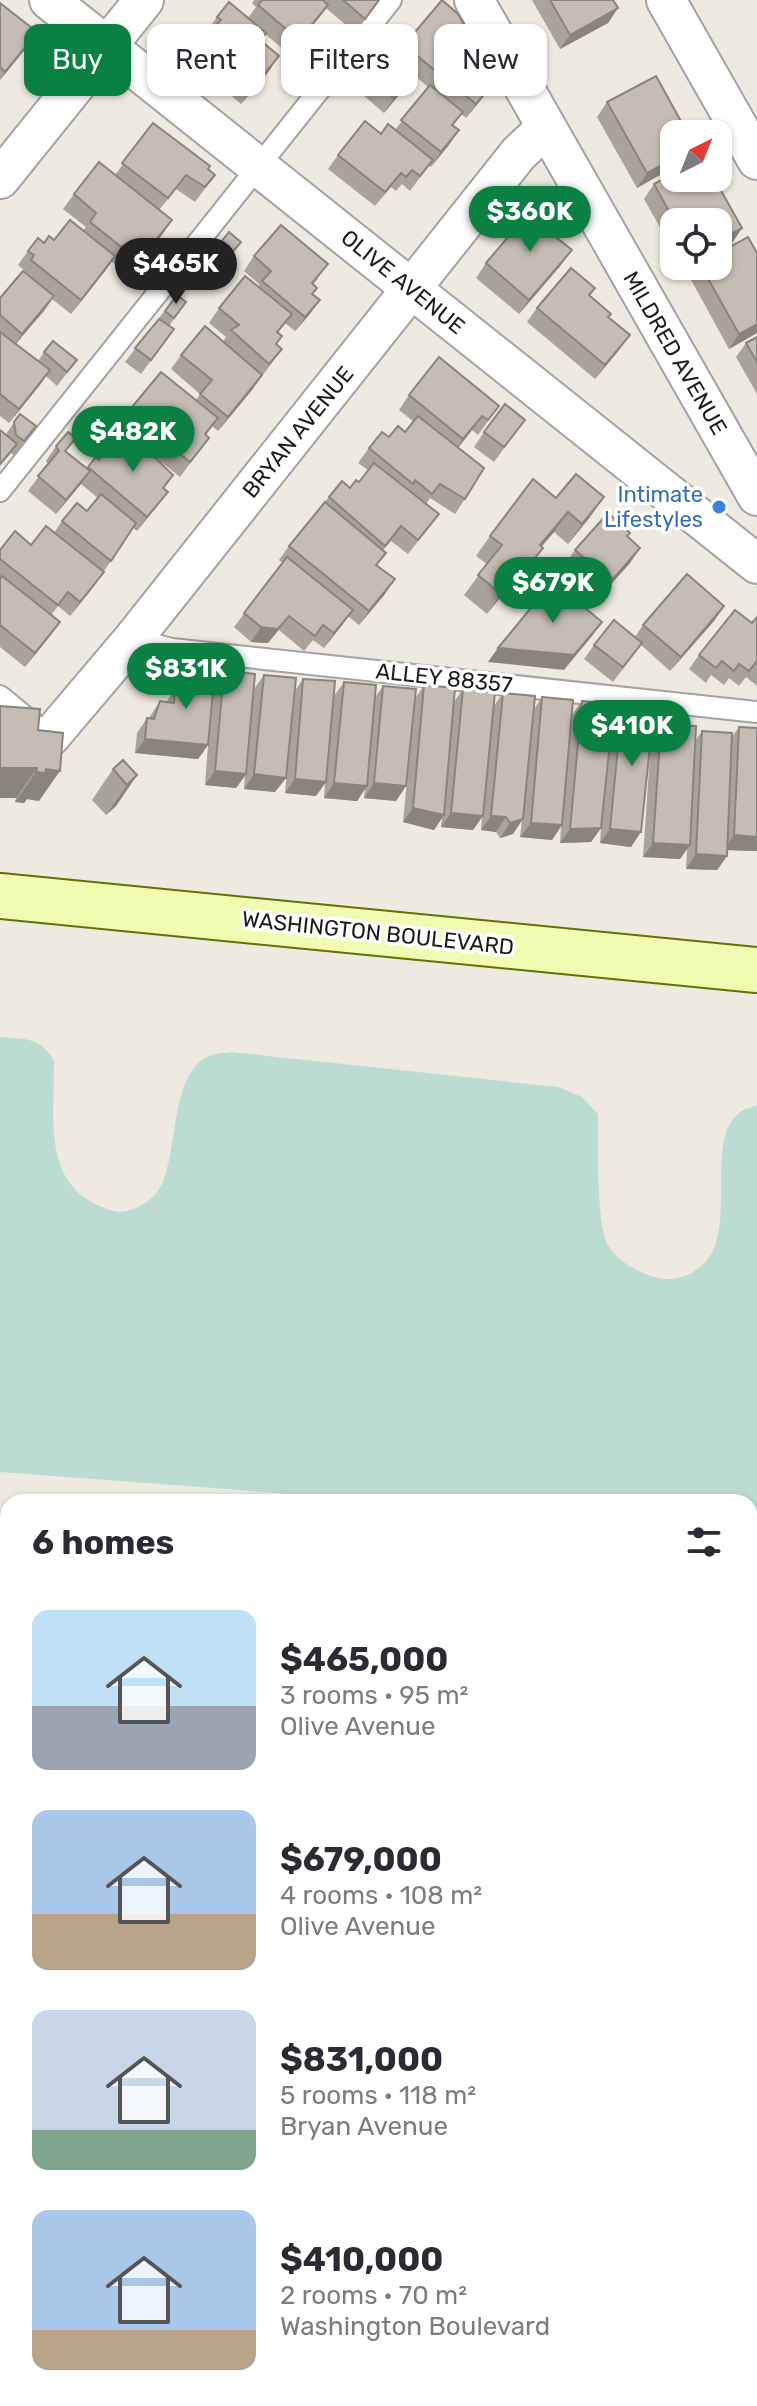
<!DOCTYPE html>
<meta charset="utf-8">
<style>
:root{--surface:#fff;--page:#f7f7f7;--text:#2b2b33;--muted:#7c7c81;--accent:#0b8043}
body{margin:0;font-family:Rubik,sans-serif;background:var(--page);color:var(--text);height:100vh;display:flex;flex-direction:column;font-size:30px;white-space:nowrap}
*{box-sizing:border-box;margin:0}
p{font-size:26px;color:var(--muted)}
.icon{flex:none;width:44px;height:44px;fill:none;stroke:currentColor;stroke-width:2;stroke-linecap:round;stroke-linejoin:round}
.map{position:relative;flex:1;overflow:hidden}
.drawer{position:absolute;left:0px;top:1494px;width:758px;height:912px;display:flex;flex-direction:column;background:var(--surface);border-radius:24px 24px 0 0;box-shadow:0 2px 6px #0004}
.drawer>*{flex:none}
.top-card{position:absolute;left:24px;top:24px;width:710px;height:72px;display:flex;gap:16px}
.needle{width:52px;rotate:43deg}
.fabs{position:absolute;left:660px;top:120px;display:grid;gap:16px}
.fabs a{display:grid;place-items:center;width:72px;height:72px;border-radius:16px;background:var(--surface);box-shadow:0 2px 6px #0004;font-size:40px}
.price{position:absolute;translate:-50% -68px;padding:0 18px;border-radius:28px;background:var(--accent);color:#fff;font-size:26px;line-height:52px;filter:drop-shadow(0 2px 4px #0008)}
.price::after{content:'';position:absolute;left:50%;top:48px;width:24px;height:18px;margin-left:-12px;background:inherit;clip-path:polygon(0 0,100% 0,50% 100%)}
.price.on{background:#222;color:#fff}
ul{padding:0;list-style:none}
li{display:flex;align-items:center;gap:24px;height:200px;padding:0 32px}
li span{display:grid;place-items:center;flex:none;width:224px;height:160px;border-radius:16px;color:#555}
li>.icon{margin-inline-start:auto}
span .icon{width:96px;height:96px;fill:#fffc;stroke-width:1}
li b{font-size:34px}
h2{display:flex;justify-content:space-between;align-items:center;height:96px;padding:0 32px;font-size:34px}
.pill{padding:0 28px;border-radius:16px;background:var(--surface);box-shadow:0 2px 6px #0004;font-size:28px;line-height:72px}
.pill.on{background:var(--accent);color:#fff}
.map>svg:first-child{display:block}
.wetland{fill:#bddcd1}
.water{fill:#a0cadd}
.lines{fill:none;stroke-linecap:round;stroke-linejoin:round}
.service-casing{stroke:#a3a3a3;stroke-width:24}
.minor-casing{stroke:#a3a3a3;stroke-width:42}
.tertiary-casing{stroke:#a3a3a3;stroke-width:48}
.secondary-casing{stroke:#5d7302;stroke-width:48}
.service{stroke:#fff;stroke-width:20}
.minor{stroke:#fff;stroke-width:38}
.tertiary{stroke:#fff;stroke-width:44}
.secondary{stroke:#f1fbb2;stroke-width:44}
.wall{fill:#a9a39b}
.shaded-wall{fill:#8a847e}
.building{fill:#c5bdb4;stroke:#8a847e;stroke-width:2}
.shop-dot{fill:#3f7fe0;stroke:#fff;stroke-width:3}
.labels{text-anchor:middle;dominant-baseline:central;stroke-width:7;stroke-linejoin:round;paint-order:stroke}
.street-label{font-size:22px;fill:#1c1c1c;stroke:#fff}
.shop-label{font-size:22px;fill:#366cbe;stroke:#fff;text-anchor:end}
</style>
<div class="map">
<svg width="757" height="2406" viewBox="0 0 757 2406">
<rect width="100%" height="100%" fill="#eeeae1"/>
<path class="wetland" d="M0,1037C25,1039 41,1037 54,1061C55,1121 40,1187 110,1210C126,1216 148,1205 158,1191C179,1162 168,1076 207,1057C213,1054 224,1053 231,1052L558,1087L582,1097L598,1114C599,1144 595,1224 609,1247C618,1261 633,1269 648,1275C666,1282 683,1280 699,1268C747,1234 691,1115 757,1106V1586L750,1583V1502H398L0,1472Z"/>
<polygon class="water" points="0,2211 8,2218 8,2398 232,2398 242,2406 0,2406"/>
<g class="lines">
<defs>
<g id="service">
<polyline points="0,491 391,0"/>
<polyline points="133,639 172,649 757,712"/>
<polyline points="0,696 34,724"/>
</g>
<g id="minor">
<polyline points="49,0 757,564"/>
<polyline points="474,0 757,496"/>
<polyline points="666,0 757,160"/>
<polyline points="0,179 144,0"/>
<polyline points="50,737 133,639 519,153 546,128"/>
</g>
<g id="tertiary">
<polyline points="0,1584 8,1585"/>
<polyline points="0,1644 8,1645"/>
<polyline points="750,1703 757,1705"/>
<polyline points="750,1769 757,1772"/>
</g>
<polyline id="secondary" points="0,896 757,970"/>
</defs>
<use href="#service" class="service-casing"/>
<use href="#minor" class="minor-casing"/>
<use href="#tertiary" class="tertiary-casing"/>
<use href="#secondary" class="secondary-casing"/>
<use href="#service" class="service"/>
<use href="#minor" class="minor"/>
<use href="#tertiary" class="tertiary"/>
<use href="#secondary" class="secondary"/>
</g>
<g class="wall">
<polygon points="254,0 380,0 355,33 326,8 289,54 265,34 260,41 269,71 241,104 196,66 210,47 204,42 210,34 207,31 217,17 248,18 256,7 252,3"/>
<polygon points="532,0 613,0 618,8 608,23 560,49"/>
<polygon points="0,3 27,47 0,80"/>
<polygon points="404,45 495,80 466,118 461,114 453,125 459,130 431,167 429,165 410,191 402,184 396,191 391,187 375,206 328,169 338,155 381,134 395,130 428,87 414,75 384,113 357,90 367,76 396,56"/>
<polygon points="607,102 674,134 674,167 637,188 597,117"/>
<polygon points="153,123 215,175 195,202 176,189 159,210 172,220 129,275 112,262 71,314 52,299 16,344 38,361 44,352 77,360 57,386 46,376 9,423 0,416 0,298 24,270 18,265 28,251 44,243 83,231 86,227 63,209 74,194 115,175"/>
<polygon points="654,184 742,228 732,243 718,250 718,222 674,222 674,252 644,199"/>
<polygon points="241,242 220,270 208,260 218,246"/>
<polygon points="254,256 318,279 313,284 310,314 295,331 285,323 278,333 277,344 282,349 252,390 218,431 212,426 206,435 209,438 180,477 150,453 173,475 164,489 157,506 137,531 133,528 94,586 70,616 58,606 51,615 60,622 25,667 0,647 0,550 31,545 54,533 62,521 87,511 98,498 81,484 56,514 28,491 48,464 46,461 56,446 67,452 87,469 102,450 138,450 142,446 117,427 127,413 196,400 200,394 171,369 181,355 223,342 226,337 209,323 219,308 260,285 244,271"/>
<polygon points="486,263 561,265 519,314 476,278"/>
<polygon points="698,266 718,266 757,333 729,349 690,278"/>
<polygon points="177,295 186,302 169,326 174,329 141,374 125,362"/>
<polygon points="590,296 608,317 619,350 595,379 527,322 537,308"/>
<polygon points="757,337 757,394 736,357 746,343"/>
<polygon points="409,395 499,406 478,435 472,430 458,448 465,499 455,514 430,498 426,504 439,514 408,554 391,541 383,550 377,566 385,594 359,625 348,616 324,648 313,640 304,651 279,630 268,643 251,642 234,627 283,563 279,560 289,546 342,481 350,488 359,482 368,470 358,463 369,448 389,437 405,432 414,422 399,410"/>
<polygon points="20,414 36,426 14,455 11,453 0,466 0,430 6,434"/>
<polygon points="525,420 494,462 474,447 484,432"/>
<polygon points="556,498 590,517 568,544 554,532 542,546 536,559 543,565 519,599 507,589 487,614 464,595 487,564 476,556 490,536"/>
<polygon points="627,537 630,563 603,593 590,582 587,584 565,564 575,550"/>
<polygon points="724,606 714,621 670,671 641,645 613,682 584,659 594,645 635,637 643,625"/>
<polygon points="757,617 757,686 746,677 739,686 729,678 724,685 711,675 706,683 689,669 699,655 752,623"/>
<polygon points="184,667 214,685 224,671 254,689 264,675 294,692 303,679 334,696 344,682 374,699 383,686 415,699 424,685 454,702 463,689 493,707 503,693 534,709 542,697 572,715 582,701 612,719 622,705 631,847 600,843 601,828 591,842 560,843 561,826 552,840 520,837 522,820 513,834 500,838 496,832 481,830 482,816 473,830 441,827 442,818 434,830 403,822 410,749 406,786 396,801 364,798 365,789 357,801 324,798 325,783 316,796 285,793 290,737 286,778 275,792 244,789 245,776 236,788 205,785 208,745 198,759 135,753 137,733 147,718 149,718 160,701 166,702 174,691 174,681"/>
<polygon points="661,725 695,741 702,731 732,737 739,727 757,851 727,850 727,856 717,870 686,869 687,849 680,859 643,857 651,739"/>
<polygon points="38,730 39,801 27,799 24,803 15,802 16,798"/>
<polygon points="113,769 137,775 116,806 106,815 92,800"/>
<polygon points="8,1730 8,2121 0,2115 0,1736"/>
<polygon points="374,2398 750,2398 757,2406 384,2406"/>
</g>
<g class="shaded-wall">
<polygon points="328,5 318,19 289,54 299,40"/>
<polygon points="618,8 608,23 560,49 570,35"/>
<polygon points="37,32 27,47 0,80 5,72"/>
<polygon points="279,56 269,71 241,104 251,90"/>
<polygon points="416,73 406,87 384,113 394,98"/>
<polygon points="495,80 485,95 466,118 476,104"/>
<polygon points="459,130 449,145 431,167 441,152"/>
<polygon points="674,158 674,167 637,188 647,173"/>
<polygon points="172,220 162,235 129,275 139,261"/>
<polygon points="742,228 732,243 718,250 718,241"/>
<polygon points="572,250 561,265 519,314 529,300"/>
<polygon points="115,256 105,271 71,314 81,300"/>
<polygon points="54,296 44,311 12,348 22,334"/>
<polygon points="320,300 310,314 295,331 305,317"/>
<polygon points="757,324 757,333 729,349 739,334"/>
<polygon points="630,335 619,350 595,379 605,365"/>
<polygon points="50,370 40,385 9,423 19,409"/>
<polygon points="262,375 252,390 218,431 228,417"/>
<polygon points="482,416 472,430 453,454 463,439"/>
<polygon points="90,471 80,485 56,514 66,500"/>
<polygon points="168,492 157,506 137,531 147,517"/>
<polygon points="604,497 590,517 568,544 582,524"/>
<polygon points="568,512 554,532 526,565 540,545"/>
<polygon points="640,548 630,563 603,593 613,579"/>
<polygon points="521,569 507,589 487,614 501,594"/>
<polygon points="104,572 94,586 70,616 80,602"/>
<polygon points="395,579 385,594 359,625 369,611"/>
<polygon points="724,606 714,621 670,671 681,657"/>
<polygon points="353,610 343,624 324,648 334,633"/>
<polygon points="289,616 268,643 251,642 261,627"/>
<polygon points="60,622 50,636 25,667 35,653"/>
<polygon points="602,622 592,636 564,670 488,662 498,648"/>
<polygon points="145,739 208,745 198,759 135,753"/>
<polygon points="0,768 37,768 16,798 0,798"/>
<polygon points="46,769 60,771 39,801 27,799 24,803 15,802 36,772"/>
<polygon points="215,771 246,774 236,788 205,785"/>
<polygon points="254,774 286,778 275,792 244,789"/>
<polygon points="137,775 116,806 106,815 127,785"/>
<polygon points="295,779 326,782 316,796 285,793"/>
<polygon points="334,783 367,786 357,801 324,798"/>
<polygon points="374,783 406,786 396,801 364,798"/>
<polygon points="413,808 444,815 434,830 403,822"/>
<polygon points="451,813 483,816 473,830 441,827"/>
<polygon points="491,816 506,817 496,832 481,830"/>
<polygon points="523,819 513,834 500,838 510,823"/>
<polygon points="531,823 562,825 552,840 520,837"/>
<polygon points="601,828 591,842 560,843 570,829"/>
<polygon points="610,829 641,832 631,847 600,843"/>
<polygon points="734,835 757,837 757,851 724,850"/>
<polygon points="653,843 690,845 680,859 643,857"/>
<polygon points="696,854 727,856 717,870 686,869"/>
</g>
<g class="building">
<polygon points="262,0 323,0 328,5 299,40 258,5"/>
<polygon points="343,0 379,0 365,19"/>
<polygon points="442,0 458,14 495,80 476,104 404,45"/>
<polygon points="550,0 613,0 618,8 570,35"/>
<polygon points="229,2 266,33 260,40 279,56 251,90 206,52 221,34 214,28 221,20 217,17"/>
<polygon points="0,3 37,32 5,72 0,67"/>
<polygon points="389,50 416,73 394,98 367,76"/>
<polygon points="656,76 688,134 674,134 674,158 647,173 607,102"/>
<polygon points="430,85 463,112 452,125 459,130 441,152 401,120"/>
<polygon points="365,121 381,134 388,124 433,160 420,176 412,170 406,177 401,173 385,192 338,155"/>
<polygon points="153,123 210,166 208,169 215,175 205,187 186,175 168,198 122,163"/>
<polygon points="99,162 172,220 139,261 90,222 96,213 74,194"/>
<polygon points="674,173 674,178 714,178 742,228 718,241 718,222 675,222 654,184"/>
<polygon points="536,204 555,220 547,230 572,250 529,300 486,263"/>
<polygon points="70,220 115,256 81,300 31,260 34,255 28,251 38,238 44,243 49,236 54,240"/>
<polygon points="281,225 328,264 312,283 317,288 312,294 320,300 305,317 262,281 271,271 254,256"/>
<polygon points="229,232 241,242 230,255 218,246"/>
<polygon points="748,237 757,253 757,324 739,334 701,266 718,266 718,253"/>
<polygon points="571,268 595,288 589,295 611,314 608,317 630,335 605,365 537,308"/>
<polygon points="23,271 54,296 22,334 0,315 0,298"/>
<polygon points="245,276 292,314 277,332 282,336 276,344 282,349 269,364 231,330 239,325 219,308"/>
<polygon points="177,295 186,302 174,318 165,311"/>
<polygon points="159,319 174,329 151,360 135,348"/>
<polygon points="205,326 262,375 228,417 200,394 212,380 181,355"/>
<polygon points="0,332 50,370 19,409 0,394"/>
<polygon points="757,337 757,362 746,343"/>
<polygon points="53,341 77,360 67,372 44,352"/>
<polygon points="439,357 499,406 488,420 482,416 463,439 409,395"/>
<polygon points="161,372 218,418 205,434 209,438 190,462 127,413"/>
<polygon points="505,404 525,420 504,447 484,432"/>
<polygon points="20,414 36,426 24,441 16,435 14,422"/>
<polygon points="418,416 484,468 465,499 440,484 432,494 415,480 413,484 369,448 382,432 389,437 398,426 405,432"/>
<polygon points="0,430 17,444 0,464"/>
<polygon points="68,432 76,438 65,451 90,471 66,500 38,476 59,451 56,446"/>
<polygon points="117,433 138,450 143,446 173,475 163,488 168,492 147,517 88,467 95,458 99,460 105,452 102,450"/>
<polygon points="374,463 439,514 418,540 401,526 385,546 329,497 342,481 350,488 356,480 359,482"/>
<polygon points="576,474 604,497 582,524 568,512 540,545 543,548 535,558 543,565 533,578 521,569 501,594 478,575 502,545 490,536 533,479 556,498"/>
<polygon points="101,494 136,523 111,561 62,521 77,503 87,511"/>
<polygon points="325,502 386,553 376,565 395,579 369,611 289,546"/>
<polygon points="608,513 630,533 627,536 640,548 613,579 600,567 597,570 575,550"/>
<polygon points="46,526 104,572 80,602 68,592 58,605 0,559 0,550 15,531 31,545"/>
<polygon points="287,557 353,610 334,633 323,625 315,636 289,616 278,629 261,627 244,613"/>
<polygon points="687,574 724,606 681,657 643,625"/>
<polygon points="2,576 60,622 35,653 0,625 0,579"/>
<polygon points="553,581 602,622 574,655 498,648"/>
<polygon points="735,610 752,623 757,617 757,663 756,662 749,671 739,664 734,671 722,661 716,668 699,655"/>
<polygon points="614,620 642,643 623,667 594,645"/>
<polygon points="184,667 215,670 208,745 145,739 147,718 154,719 160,701 174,703 175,688 182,689"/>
<polygon points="224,671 255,674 246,774 215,771"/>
<polygon points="264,675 296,678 286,778 254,774"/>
<polygon points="303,679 335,681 326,782 295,779"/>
<polygon points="344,682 376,685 367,786 334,783"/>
<polygon points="424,685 455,688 444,815 413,808"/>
<polygon points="383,686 416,689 406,786 374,783"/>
<polygon points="463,689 495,692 483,816 451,813"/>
<polygon points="503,693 535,696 523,819 510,823 506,817 491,816"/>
<polygon points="542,697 573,700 562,825 531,823"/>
<polygon points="582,701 614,704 601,828 570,829"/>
<polygon points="622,705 654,708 641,832 610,829"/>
<polygon points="0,706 40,709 38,730 63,733 60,771 46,769 45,773 36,772 37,768 0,768"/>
<polygon points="661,725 696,726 690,845 653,843"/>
<polygon points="739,727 757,728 757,837 734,835"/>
<polygon points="702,731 732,733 727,856 696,854"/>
<polygon points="123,760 137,775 127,785 113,769"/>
<polygon points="8,1730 8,2069 0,2062 0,1786 2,1784 0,1782 0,1736"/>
<polygon points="750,1828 757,1834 757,2406 605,2406 604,2402 607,2398 750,2398"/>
<polygon points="441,2398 566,2398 576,2406 450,2406"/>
</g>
<circle class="shop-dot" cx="719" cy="507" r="8"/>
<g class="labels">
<g class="street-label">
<text transform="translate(403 282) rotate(39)">OLIVE AVENUE</text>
<text transform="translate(675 353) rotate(60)">MILDRED AVENUE</text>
<text transform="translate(298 432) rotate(-51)">BRYAN AVENUE</text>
<text transform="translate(444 678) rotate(6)">ALLEY 88357</text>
<text transform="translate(378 933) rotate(6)">WASHINGTON BOULEVARD</text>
</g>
<g class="shop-label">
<text x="703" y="494">Intimate<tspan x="703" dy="25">Lifestyles</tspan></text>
</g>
</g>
</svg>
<div class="fabs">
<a><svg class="needle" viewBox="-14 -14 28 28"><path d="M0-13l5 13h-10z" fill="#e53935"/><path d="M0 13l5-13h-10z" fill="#7c7c81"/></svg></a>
<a><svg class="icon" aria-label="locate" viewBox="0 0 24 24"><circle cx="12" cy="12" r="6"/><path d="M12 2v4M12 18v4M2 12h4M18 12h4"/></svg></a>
</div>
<b class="price" style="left:530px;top:254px">$360K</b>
<b class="price on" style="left:176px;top:306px">$465K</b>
<b class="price" style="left:133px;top:474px">$482K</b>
<b class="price" style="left:553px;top:625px">$679K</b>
<b class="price" style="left:186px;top:711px">$831K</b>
<b class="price" style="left:632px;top:768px">$410K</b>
<div class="top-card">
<a class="pill on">Buy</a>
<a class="pill">Rent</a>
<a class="pill">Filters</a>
<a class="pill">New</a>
</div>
<section class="drawer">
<h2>6 homes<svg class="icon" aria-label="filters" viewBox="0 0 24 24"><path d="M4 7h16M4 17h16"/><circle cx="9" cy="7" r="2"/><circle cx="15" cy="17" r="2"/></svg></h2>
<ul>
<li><span style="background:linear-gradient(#bfe0f5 60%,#9aa5b1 0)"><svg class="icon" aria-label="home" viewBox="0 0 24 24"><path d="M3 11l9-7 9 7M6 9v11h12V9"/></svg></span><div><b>$465,000</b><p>3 rooms · 95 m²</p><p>Olive Avenue</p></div></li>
<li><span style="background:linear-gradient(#a9c7e8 65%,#b9a48a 0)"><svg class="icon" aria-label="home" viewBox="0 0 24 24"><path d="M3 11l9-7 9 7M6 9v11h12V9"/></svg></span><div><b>$679,000</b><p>4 rooms · 108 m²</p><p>Olive Avenue</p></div></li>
<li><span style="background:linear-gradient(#c9d6e8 75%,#7fa58c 0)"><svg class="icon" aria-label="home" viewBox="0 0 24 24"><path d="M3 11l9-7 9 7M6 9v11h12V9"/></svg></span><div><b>$831,000</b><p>5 rooms · 118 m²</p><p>Bryan Avenue</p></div></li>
<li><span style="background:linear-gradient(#a9c7e8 75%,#b9a48a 0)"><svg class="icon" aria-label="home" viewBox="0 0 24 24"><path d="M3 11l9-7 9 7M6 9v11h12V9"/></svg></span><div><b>$410,000</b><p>2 rooms · 70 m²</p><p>Washington Boulevard</p></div></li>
</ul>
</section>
</div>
